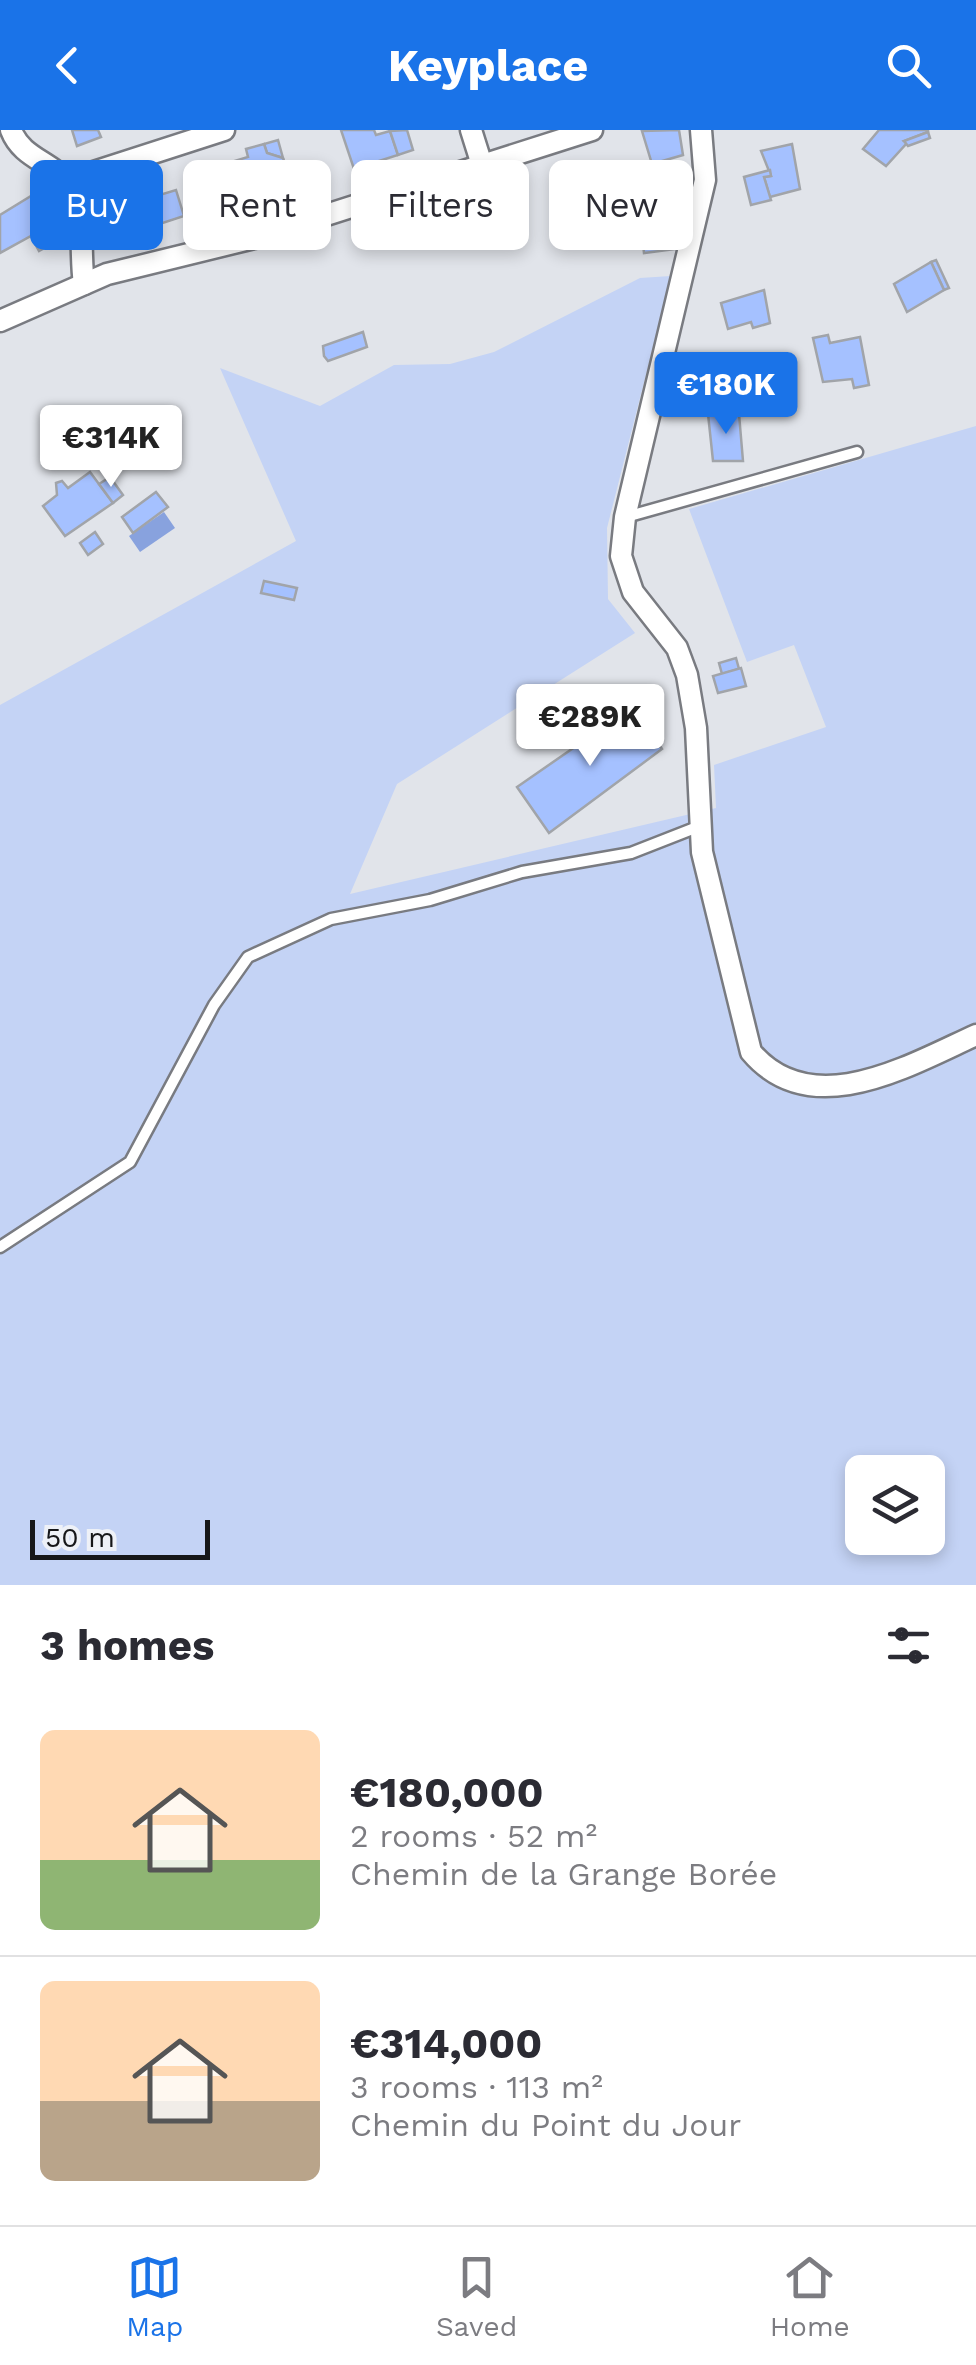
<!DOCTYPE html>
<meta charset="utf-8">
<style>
:root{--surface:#fff;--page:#f7f7f7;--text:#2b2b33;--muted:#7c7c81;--line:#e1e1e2;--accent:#1a73e8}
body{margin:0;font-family:"Work Sans",sans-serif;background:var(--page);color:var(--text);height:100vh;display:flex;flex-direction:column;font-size:38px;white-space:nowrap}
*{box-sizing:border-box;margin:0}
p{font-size:32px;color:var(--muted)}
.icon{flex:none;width:55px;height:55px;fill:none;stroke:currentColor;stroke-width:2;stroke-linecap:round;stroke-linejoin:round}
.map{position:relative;height:1455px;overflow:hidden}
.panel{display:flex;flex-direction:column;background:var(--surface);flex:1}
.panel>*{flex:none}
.guide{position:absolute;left:30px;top:30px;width:918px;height:90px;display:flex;gap:20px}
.controls{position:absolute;left:845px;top:1325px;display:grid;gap:20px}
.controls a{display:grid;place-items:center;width:100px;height:100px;border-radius:15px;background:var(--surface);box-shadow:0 5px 15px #0003;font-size:50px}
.scale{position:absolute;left:30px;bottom:25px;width:180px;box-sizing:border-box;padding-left:10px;border:5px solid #161719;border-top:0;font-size:28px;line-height:35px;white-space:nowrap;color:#161719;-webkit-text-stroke:8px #eef1f7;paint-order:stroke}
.price{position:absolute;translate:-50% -85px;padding:0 22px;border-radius:10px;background:#fff;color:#222;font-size:32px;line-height:65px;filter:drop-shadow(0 2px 5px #0008)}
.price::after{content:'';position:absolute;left:50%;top:60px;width:30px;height:22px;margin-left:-15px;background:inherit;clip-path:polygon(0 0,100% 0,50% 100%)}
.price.active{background:var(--accent);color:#fff}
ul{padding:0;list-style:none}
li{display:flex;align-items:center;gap:30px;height:250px;padding:0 40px}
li+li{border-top:2px solid var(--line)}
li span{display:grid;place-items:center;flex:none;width:280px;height:200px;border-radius:15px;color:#555}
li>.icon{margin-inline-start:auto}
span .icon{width:120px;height:120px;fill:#fffc;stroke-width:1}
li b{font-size:42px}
h2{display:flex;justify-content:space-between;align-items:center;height:120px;padding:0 40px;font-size:42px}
.chip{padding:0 35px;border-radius:15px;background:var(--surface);box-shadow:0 5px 15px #0003;font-size:35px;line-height:90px}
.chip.active{background:var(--accent);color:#fff}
header{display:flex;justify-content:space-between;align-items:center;height:130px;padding:0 40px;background:var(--accent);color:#fff;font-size:45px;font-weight:700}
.tab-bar{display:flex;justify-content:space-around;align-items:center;height:140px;border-top:2px solid var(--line);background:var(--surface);font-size:28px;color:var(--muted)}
.tab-bar a{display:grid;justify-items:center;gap:5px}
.tab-bar .active{color:var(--accent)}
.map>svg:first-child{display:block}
.green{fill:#c4d3f5;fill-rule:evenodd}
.water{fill:#88a2de}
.building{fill:#a5c1ff;stroke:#a1a4a9;stroke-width:2.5}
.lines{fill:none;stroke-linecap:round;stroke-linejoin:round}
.lane-casing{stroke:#797b81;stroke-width:15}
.street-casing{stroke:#797b81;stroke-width:25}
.lane{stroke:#fff;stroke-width:10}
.street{stroke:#fff;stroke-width:20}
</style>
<header><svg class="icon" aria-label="back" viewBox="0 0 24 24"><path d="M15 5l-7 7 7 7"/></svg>Keyplace<svg class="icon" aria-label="search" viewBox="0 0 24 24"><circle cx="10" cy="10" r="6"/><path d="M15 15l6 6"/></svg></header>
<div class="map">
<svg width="976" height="1455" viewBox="0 0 976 1455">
<rect width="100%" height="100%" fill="#e1e4ea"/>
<path class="green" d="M671,146L607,398L608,469L635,503L397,654L350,764L716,678L714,635L826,597L794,515L747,532L689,379L976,296V1455H0V575L296,411L220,238L320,276L394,235L450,234L494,222L640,148ZM862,1342H928V1408H862Z"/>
<polygon class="water" points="164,382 175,398 140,422 129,406"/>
<g class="building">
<polygon points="72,0 98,0 101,7 77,16"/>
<polygon points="341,0 374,0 376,5 390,1 398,25 354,39"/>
<polygon points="407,0 413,20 398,25 390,1"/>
<polygon points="679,0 683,25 652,34 642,1"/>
<polygon points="879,0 928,0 928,2 904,11 907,13 886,36 863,19"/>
<polygon points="928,2 930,8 908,16 904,11"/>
<polygon points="278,10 283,28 267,23 264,14"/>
<polygon points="264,14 267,23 283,28 289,47 268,54 271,65 234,76 218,36 248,27 246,19"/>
<polygon points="792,14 800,59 770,67 764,47 771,46 761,21"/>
<polygon points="770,40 771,46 764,47 771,70 751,75 744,47"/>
<polygon points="44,58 61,88 47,96 55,112 39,121 31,106 0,123 0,85"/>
<polygon points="176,60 184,86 144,99 146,106 128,112 120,85 133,81 136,93 141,91 136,72"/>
<polygon points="516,65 522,87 422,113 417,92"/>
<polygon points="682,82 676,119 644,123 643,114 634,115 633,104 641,103 640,87"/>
<polygon points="936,130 949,158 944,160 931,132"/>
<polygon points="931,132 944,160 907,182 894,154"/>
<polygon points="764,160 770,193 753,198 751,192 728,199 721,173"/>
<polygon points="363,202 367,217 328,231 324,226 323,216"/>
<polygon points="828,205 830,213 860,207 869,255 854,258 852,249 823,252 813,208"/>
<polygon points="708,284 739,284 743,331 713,331"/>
<polygon points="90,342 113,373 65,406 43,376 57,365 56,353 62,351 68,358"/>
<polygon points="110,347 123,365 113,373 99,354"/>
<polygon points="156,362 168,377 133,403 122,387"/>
<polygon points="95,402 103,414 88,425 80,413"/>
<polygon points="264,451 297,458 294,470 261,463"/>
<polygon points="736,528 739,539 722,544 719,533"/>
<polygon points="741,538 746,556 718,563 713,546"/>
<polygon points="634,576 662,619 549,703 517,657"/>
</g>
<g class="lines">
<defs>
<g id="lane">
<polyline points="626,387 857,322"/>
<polyline points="0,1117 130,1032 214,875 248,827 331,789 430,770 522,742 631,723 700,696"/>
</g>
<g id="street">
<path d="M11,0C22,29 52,31 67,53C87,83 79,121 84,154"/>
<polyline points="471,0 482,35"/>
<path d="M701,0L705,50L625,387L621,426L633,462L677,518L687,545L696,598L702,722L751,922C811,993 908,936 976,905"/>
<polyline points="66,51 224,0"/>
<polyline points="0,191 107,144 254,108 592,0"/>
</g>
</defs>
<use href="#lane" class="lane-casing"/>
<use href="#street" class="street-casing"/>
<use href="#lane" class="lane"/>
<use href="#street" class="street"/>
</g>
</svg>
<div class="controls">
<a><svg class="icon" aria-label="layers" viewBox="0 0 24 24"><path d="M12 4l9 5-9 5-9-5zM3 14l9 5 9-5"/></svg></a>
</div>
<div class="scale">50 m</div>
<b class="price active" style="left:726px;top:307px">€180K</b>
<b class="price" style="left:111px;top:360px">€314K</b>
<b class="price" style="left:590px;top:639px">€289K</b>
<div class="guide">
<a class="chip active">Buy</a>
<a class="chip">Rent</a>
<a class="chip">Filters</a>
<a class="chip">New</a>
</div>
</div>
<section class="panel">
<h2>3 homes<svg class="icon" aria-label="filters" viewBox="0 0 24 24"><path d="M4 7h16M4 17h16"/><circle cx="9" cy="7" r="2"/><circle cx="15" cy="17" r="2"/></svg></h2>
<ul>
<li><span style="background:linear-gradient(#ffd9b3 65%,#8fb573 0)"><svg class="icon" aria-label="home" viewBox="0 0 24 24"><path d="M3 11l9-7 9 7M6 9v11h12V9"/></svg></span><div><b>€180,000</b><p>2 rooms · 52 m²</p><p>Chemin de la Grange Borée</p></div></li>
<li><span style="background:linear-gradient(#ffd9b3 60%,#b9a48a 0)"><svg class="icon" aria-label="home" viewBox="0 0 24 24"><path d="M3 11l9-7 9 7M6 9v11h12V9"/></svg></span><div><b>€314,000</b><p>3 rooms · 113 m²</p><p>Chemin du Point du Jour</p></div></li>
</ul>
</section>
<nav class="tab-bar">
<a class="active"><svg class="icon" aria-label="map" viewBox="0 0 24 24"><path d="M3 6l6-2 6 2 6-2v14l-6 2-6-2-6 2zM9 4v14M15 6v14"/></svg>Map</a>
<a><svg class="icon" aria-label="saved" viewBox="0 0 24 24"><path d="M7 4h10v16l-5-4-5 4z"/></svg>Saved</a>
<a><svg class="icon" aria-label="home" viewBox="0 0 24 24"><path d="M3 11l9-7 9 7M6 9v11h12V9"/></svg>Home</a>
</nav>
